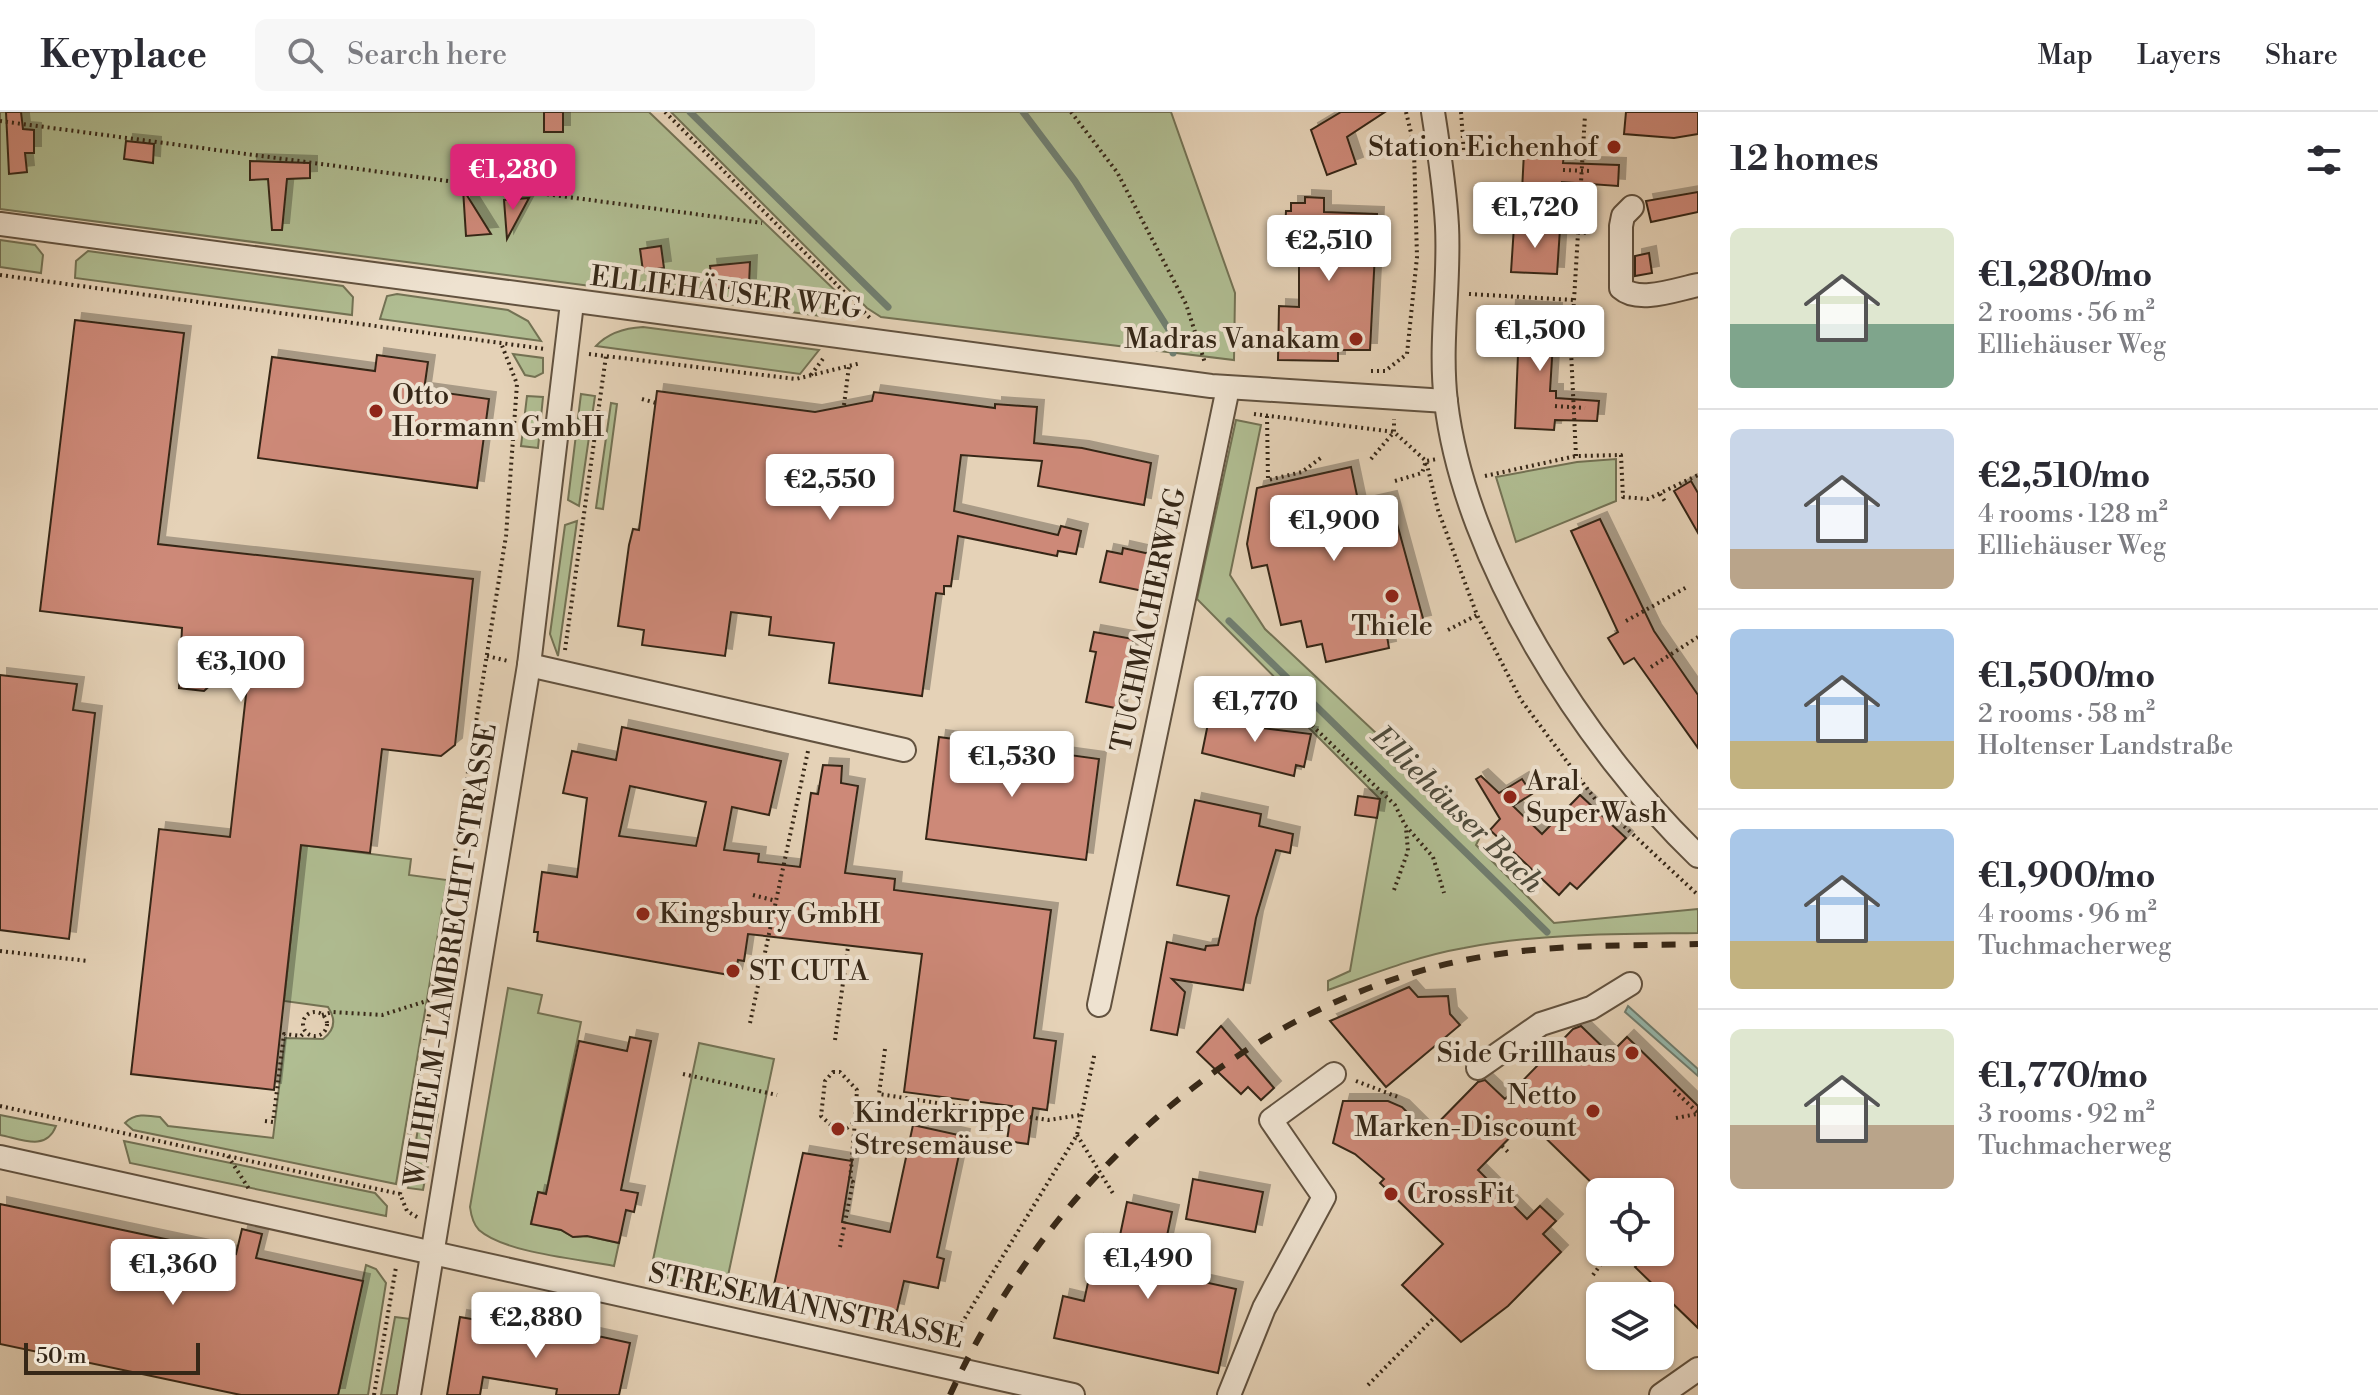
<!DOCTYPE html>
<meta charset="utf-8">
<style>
:root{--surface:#fff;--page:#f7f7f7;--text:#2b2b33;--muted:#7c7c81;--line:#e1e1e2;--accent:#db2777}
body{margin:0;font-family:"Libre Bodoni",serif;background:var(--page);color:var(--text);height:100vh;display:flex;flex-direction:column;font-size:30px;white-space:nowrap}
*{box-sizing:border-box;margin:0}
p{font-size:26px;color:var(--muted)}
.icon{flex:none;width:44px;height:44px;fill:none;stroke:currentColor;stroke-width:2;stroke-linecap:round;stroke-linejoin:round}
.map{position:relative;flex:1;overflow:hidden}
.side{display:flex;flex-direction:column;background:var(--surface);width:680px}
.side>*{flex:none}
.controls{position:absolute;left:1586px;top:1066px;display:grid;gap:16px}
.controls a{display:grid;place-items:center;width:88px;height:88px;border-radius:12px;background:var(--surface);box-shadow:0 2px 6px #0004;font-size:40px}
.scale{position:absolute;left:24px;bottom:20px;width:176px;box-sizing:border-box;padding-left:8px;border:4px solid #362717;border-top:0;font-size:22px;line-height:28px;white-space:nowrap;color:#362717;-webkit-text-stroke:6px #eee2d0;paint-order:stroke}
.price{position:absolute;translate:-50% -68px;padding:0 18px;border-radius:8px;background:#fff;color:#222;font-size:26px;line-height:52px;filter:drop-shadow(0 2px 4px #0008)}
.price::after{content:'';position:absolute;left:50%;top:48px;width:24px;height:18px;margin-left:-12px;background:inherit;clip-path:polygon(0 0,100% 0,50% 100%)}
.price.active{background:var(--accent);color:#fff}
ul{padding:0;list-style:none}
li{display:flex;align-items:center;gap:24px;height:200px;padding:0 32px}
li+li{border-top:2px solid var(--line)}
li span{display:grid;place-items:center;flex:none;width:224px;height:160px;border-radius:12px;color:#555}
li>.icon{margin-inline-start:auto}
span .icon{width:96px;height:96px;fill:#fffc;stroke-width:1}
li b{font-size:34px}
h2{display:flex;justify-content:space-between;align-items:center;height:96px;padding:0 32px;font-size:34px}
header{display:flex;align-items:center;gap:48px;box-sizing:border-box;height:112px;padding:0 40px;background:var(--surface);border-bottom:2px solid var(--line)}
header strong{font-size:38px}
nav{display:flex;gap:44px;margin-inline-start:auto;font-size:28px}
.search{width:560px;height:72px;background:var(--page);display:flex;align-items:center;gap:20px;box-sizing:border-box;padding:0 28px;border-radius:12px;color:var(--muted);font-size:30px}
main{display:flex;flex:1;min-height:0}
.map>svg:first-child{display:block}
.green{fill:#b0bd92;stroke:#737254;stroke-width:2}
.water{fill:#96b8ac;stroke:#707e70;stroke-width:2}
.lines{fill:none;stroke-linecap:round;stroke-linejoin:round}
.stream{stroke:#707e70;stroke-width:7}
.building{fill:#cd8978;stroke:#362717;stroke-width:2;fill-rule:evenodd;filter:url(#shadow)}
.minor-casing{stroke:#62523f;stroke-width:26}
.path{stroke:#362717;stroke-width:4;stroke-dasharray:2 4;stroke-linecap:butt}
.minor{stroke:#eee2d0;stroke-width:22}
.rail{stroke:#362717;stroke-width:6;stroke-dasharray:14 14;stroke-linecap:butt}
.poi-dot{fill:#8f2418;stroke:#eee2d0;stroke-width:3}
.labels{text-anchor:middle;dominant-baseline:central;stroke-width:8;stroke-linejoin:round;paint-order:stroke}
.poi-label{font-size:28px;fill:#362717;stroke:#eee2d0;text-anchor:start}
.street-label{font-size:28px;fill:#362717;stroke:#eee2d0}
.water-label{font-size:30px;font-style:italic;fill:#4e4b3c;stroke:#eee2d0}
</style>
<header>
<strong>Keyplace</strong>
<div class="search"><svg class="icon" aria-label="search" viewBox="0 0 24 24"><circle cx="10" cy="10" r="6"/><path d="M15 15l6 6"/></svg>Search here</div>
<nav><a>Map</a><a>Layers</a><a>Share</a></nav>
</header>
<main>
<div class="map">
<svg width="1698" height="1283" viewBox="0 0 1698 1283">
<defs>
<filter id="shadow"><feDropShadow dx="7" dy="-7" stdDeviation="0" flood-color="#0004"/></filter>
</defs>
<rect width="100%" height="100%" fill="#e5d2b7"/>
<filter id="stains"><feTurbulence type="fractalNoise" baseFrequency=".0025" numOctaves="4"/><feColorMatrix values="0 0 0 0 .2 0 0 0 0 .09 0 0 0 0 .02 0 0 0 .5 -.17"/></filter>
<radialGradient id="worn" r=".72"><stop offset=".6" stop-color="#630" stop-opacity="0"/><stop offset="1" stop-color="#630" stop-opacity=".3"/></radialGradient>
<g class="green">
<polygon points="0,0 649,0 844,187 836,206 0,97"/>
<polygon points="671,0 1171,0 1235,181 1234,248 881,205 867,196"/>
<polygon points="0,128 35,133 43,143 41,161 0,155"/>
<polygon points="88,139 343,174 353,185 352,203 75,166 76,149"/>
<polygon points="397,182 508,198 528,209 541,229 380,207 387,184"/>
<path d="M643,215L819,238L800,262L596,234C608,221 625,216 643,215Z"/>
<polygon points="513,242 543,246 543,261 535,265 525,263"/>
<polygon points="581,282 595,284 579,394 568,388"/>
<polygon points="527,284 543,285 538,336 521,334"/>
<polygon points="611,291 617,292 603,397 596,396"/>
<path d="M1236,308L1261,313L1230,463L1265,517L1441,682V690L1479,727L1476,733L1554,811L1698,797V821C1620,822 1541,821 1464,836C1417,844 1373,862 1328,878V869L1350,859L1380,687L1304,611L1312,603L1197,487Z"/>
<polygon points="1616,347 1616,389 1516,430 1496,365 1577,350"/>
<polygon points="577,409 558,544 550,522 565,413"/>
<path d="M301,733L411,747L409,763L447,768L396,1072L133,1018L125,1011C134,1001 147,1003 160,1005L168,1014L273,1026L285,926L323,927C335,918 336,907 328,895L284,889Z"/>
<path d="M508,876L542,883L538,901L581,910L546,1081L538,1080L531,1111L561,1118L573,1125L587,1124L619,1131L614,1154C579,1147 505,1141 479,1118C473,1112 471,1103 470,1095Z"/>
<polygon points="699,931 774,947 725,1178 650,1162"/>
<polygon points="421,999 438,1002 423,1078 408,1076"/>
<path d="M0,1003L56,1014C46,1040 21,1027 0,1023Z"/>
<polygon points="124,1029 375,1081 387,1094 386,1104 130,1051"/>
<polygon points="366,1153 376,1157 386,1171 368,1283 338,1283"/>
<polygon points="395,1205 411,1207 397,1283 381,1283"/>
</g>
<polygon class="water" points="1628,894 1698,957 1698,964 1625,900"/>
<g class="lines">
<g class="stream">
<polyline points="690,0 888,195"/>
<polyline points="1023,0 1075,69 1171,221 1173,241"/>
<polyline points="1229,509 1547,820"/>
</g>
</g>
<g class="building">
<polygon points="6,0 21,0 23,17 34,18 34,41 25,41 27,60 9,62"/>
<rect x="544" y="0" width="19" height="20"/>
<polygon points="1341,0 1385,0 1347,25 1356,52 1327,63 1311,18"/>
<polygon points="1626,0 1698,0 1698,22 1674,26 1624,22"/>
<polygon points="126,29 154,32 153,51 124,47"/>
<polygon points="1524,40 1564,42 1563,51 1619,53 1618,74 1562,70 1562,81 1522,79"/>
<polygon points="250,49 310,51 310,66 287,67 282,118 272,118 268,67 250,68"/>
<polygon points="463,77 491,122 466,124"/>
<polygon points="1698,80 1698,100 1651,110 1646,89"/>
<polygon points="1305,85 1324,86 1324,100 1377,102 1370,238 1338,238 1338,249 1278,248 1279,194 1299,195 1299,138 1284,138 1286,99 1291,99 1291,91 1305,91"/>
<polygon points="529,86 507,127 504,88"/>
<polygon points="1514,114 1560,117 1557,162 1511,160"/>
<polygon points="661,134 664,156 643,159 640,137"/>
<polygon points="1649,141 1652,161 1635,164 1635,144"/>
<polygon points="750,150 749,173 713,178 710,154"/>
<polygon points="1509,195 1555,198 1550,279 1556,279 1556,286 1599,289 1597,309 1555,308 1554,318 1515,316 1518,242 1506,241"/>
<polygon points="75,208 184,221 158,432 473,467 455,633 441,644 382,637 370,741 301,733 274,978 131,962 159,717 230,725 247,574 214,570 204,579 179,576 182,516 40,499"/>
<polygon points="377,243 428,250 424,278 489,287 477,376 258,346 272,245 375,259"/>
<polygon points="657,279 815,300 872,289 874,280 995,296 995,292 1037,295 1034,331 1082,336 1151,351 1144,393 1038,374 1042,349 961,343 954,399 1058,423 1061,414 1081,419 1076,442 1058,439 1057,444 958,424 951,474 944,474 944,482 936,481 922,584 829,571 834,531 769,523 771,505 731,500 725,544 642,533 644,518 618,514 629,433 633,417 639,418"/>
<polygon points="1351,355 1359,393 1390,386 1424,510 1386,518 1389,536 1326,550 1322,532 1307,535 1301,509 1281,513 1267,453 1252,456 1247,432 1257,376"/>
<polygon points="1691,369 1698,381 1698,421 1674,379"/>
<polygon points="1600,407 1654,519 1698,583 1698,636 1634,546 1624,552 1608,526 1618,520 1571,419"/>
<polygon points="1123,436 1150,442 1143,479 1100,470 1107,439 1122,442"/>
<polygon points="1094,520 1133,527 1120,597 1086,590 1096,540 1090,539"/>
<polygon points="0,563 77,572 73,598 95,601 69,827 0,818"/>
<polygon points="1211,597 1240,603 1238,613 1311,622 1304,655 1296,653 1294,664 1202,641"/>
<path d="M622,615L781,649L769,703L732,695L724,738L759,742L758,750L800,755L811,681L818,682L823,653L842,654L841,671L858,674L845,761L895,767L894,778L1051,798L1034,926L1056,929L1047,998L1033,996L1028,1032L1007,1029L1012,994L904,980L922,842L748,822L744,849L738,848L735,864L537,829L538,820H534L542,760L577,765L587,686L563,681L572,639L616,648ZM630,674L706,690L696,734L619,724Z"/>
<polygon points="939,625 1099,647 1086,748 926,727"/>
<polygon points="1481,664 1499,681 1522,667 1532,682 1513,694 1542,722 1580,683 1626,726 1577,777 1570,771 1559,783 1490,718 1500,707 1476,667"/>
<polygon points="1358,684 1380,687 1377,706 1355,703"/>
<polygon points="1195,688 1261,702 1259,714 1293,722 1290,741 1276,738 1256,806 1243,878 1172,867 1185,880 1177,923 1151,918 1167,830 1205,838 1206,834 1218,833 1229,784 1177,773"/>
<polygon points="1409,875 1418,885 1448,884 1450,902 1460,913 1386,975 1330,909"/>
<polygon points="1221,914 1274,976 1261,988 1248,975 1241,982 1197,940"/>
<polygon points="1581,914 1610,942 1627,925 1698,994 1698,1216 1635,1155 1649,1140 1660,1140 1660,1080 1601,1080 1527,1008 1478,1058 1527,1107 1540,1094 1556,1109 1543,1122 1561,1140 1508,1194 1461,1230 1402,1173 1443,1132 1380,1071 1384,1067 1355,1042 1333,1031 1343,989 1388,989 1402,995 1428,1021 1478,970 1485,968 1505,987 1573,917"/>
<polygon points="630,925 651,929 621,1078 638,1081 634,1100 626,1098 619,1131 587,1124 573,1125 561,1118 531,1112 538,1080 546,1082 579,929 627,939"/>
<polygon points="913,1013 963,1024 937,1145 944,1147 938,1176 904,1169 897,1199 774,1173 803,1041 852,1049 842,1110 890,1120"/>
<polygon points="1193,1067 1263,1080 1255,1120 1186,1107"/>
<polygon points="1127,1090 1172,1100 1163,1143 1166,1143 1163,1161 1236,1177 1218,1261 1054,1226 1063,1184 1084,1189 1097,1129 1118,1133"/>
<polygon points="0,1092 236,1142 242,1117 262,1122 256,1146 363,1169 338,1283 241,1283 0,1232"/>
<polygon points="460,1205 569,1224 570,1218 630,1231 619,1283 556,1283 557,1277 483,1265 480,1283 447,1283"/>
</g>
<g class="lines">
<defs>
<g id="minor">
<path d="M1433,0C1439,38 1445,76 1447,114C1450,173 1439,231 1446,290C1465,449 1585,635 1698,744"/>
<path d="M1632,95L1623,104L1621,114V176C1639,192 1677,177 1698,173"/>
<polyline points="0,112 1211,274 1446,289"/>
<polyline points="529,553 904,638"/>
<polyline points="1099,893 1228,276"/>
<polyline points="1478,956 1541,912 1591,896 1630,872"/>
<polyline points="0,1045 1073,1283"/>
<polyline points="409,1283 529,553 572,191"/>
<polyline points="1229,1283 1264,1196 1324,1085 1271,1008 1334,962"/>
<polyline points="1661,1283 1698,1257"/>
</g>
</defs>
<use href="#minor" class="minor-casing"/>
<g class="path">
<polyline points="665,0 870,206"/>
<polyline points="1071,0 1117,60 1186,192 1205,251"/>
<polyline points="1406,0 1412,25"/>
<polyline points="1461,0 1464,41"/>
<polyline points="0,9 762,111"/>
<polyline points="1563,58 1591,59"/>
<polyline points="1560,119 1588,121"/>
<polyline points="0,163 545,237"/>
<polyline points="1469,182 1574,188"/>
<polyline points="1555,201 1583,203"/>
<polyline points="589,242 796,267 861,251"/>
<polyline points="1371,259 1385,259 1407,242 1417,145 1414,38"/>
<polyline points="811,263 825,244"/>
<polyline points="642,287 656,291"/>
<polyline points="844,293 849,254"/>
<polyline points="1555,294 1585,296"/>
<polyline points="1254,302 1394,320 1426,349 1438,398 1477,503 1521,588 1595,687 1698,783"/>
<polyline points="1267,304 1268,368 1302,360 1322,345"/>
<polyline points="1576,344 1571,239 1585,3"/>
<polyline points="1371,347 1394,320 1394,307"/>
<polyline points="1485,364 1576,344 1621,343 1623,385 1648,387 1698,363"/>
<polyline points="1395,369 1422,361 1426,349 1437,347"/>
<polyline points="1660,382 1666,391"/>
<polyline points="1626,509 1687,475"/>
<polyline points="1448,518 1477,503"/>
<polyline points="565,538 606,244"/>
<polyline points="487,544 508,549"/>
<polyline points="1651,555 1698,525"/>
<polyline points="1299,601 1395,693 1405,713 1433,745 1444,781"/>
<polyline points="1394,778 1408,739 1406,716"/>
<polyline points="753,783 776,789"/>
<polyline points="0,839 88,849"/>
<circle cx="315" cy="912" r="12"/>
<polyline points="322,903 333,900 382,903 433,887"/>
<polyline points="750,911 808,639"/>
<polyline points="835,928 848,835"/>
<polyline points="885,937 879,982 1048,1008 1081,1003"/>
<polygon points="833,960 840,960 857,978 855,1009 847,1016 832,1014 821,1004 825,969"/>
<polyline points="683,962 777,983"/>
<polyline points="1356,969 1398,985"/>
<polyline points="1674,978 1698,1001"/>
<polyline points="0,994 400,1082"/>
<polyline points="1676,1006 1697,1002"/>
<polyline points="265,1009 273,1010 284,922 301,924 305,920"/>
<polyline points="1077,1023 1114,1083"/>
<polyline points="1502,1034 1509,1041"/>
<polyline points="228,1044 249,1077"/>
<polyline points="417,1105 407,1099 400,1082 506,424 517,272 501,231"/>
<polyline points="840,1135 853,1070 850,1069 855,1009"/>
<polyline points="1593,1163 1610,1140"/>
<polyline points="949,1232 1077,1023 1095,940"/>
<polyline points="1368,1273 1435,1205"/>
<polyline points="374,1283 396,1155"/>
</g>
<use href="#minor" class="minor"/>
<path class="rail" d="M950,1283C1047,1070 1246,886 1481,845C1552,832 1626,834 1698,832"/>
</g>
<g class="poi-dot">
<circle cx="1614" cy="35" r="8"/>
<circle cx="1356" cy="227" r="8"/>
<circle cx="376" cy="299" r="8"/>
<circle cx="1392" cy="484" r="8"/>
<circle cx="1510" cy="685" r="8"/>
<circle cx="643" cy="802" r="8"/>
<circle cx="733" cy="859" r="8"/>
<circle cx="1632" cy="941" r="8"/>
<circle cx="1593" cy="999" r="8"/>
<circle cx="838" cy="1017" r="8"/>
<circle cx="1391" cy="1082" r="8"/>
</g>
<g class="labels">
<g class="poi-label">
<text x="1598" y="35" text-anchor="end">Station Eichenhof</text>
<text x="1340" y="227" text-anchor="end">Madras Vanakam</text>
<text x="392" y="283">Otto<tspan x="392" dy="32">Hormann GmbH</tspan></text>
<text x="1392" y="514" text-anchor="middle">Thiele</text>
<text x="1526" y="669">Aral<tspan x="1526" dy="32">SuperWash</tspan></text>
<text x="659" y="802">Kingsbury GmbH</text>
<text x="749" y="859">ST CUTA</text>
<text x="1616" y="941" text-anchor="end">Side Grillhaus</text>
<text x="1577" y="983" text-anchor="end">Netto<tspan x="1577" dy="32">Marken-Discount</tspan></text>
<text x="854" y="1001">Kinderkrippe<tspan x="854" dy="32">Stresemäuse</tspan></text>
<text x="1407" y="1082">CrossFit</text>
</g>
<g class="street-label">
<text transform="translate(726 181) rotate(7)">ELLIEHÄUSER WEG</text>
<text transform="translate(1149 508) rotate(-78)">TUCHMACHERWEG</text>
<text transform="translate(451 843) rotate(-81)">WILHELM-LAMBRECHT-STRASSE</text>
<text transform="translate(806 1194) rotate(12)">STRESEMANNSTRASSE</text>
</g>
<g class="water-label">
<text transform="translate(1457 698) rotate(44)">Elliehäuser Bach</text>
</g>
</g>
<rect width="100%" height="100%" filter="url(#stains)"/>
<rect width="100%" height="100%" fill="url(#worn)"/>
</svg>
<div class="controls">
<a><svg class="icon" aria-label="locate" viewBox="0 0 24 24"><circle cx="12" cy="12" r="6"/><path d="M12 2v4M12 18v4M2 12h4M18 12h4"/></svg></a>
<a><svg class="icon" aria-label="layers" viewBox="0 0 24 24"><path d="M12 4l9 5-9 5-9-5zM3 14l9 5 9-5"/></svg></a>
</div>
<div class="scale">50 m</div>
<b class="price active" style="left:513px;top:100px">€1,280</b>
<b class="price" style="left:1535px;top:138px">€1,720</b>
<b class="price" style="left:1329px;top:171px">€2,510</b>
<b class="price" style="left:1540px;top:261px">€1,500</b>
<b class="price" style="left:830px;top:410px">€2,550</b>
<b class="price" style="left:1334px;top:451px">€1,900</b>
<b class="price" style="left:241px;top:592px">€3,100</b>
<b class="price" style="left:1255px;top:632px">€1,770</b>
<b class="price" style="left:1012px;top:687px">€1,530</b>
<b class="price" style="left:1148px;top:1189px">€1,490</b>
<b class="price" style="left:173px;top:1195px">€1,360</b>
<b class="price" style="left:536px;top:1248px">€2,880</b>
</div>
<section class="side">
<h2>12 homes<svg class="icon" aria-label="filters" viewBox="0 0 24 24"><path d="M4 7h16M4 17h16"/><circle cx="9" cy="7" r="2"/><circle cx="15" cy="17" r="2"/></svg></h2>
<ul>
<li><span style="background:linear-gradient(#dfe7d0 60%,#7fa58c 0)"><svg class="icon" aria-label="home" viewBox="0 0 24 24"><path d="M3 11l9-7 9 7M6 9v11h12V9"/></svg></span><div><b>€1,280/mo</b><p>2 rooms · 56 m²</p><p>Elliehäuser Weg</p></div></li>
<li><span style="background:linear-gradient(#c9d6e8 75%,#b9a48a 0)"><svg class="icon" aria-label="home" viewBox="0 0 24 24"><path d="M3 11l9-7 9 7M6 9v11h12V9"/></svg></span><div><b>€2,510/mo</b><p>4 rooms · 128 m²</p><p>Elliehäuser Weg</p></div></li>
<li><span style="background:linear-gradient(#a9c7e8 70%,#c2b280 0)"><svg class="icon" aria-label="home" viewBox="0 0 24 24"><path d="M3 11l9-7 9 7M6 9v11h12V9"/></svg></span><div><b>€1,500/mo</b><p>2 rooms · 58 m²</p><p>Holtenser Landstraße</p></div></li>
<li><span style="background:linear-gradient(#a9c7e8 70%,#c2b280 0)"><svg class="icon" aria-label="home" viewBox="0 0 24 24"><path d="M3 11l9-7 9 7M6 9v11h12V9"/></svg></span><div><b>€1,900/mo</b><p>4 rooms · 96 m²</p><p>Tuchmacherweg</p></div></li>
<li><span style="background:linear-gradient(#dfe7d0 60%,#b9a48a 0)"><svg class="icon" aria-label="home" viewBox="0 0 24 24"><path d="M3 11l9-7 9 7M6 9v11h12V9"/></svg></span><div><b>€1,770/mo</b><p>3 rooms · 92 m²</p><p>Tuchmacherweg</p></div></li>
</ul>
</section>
</main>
